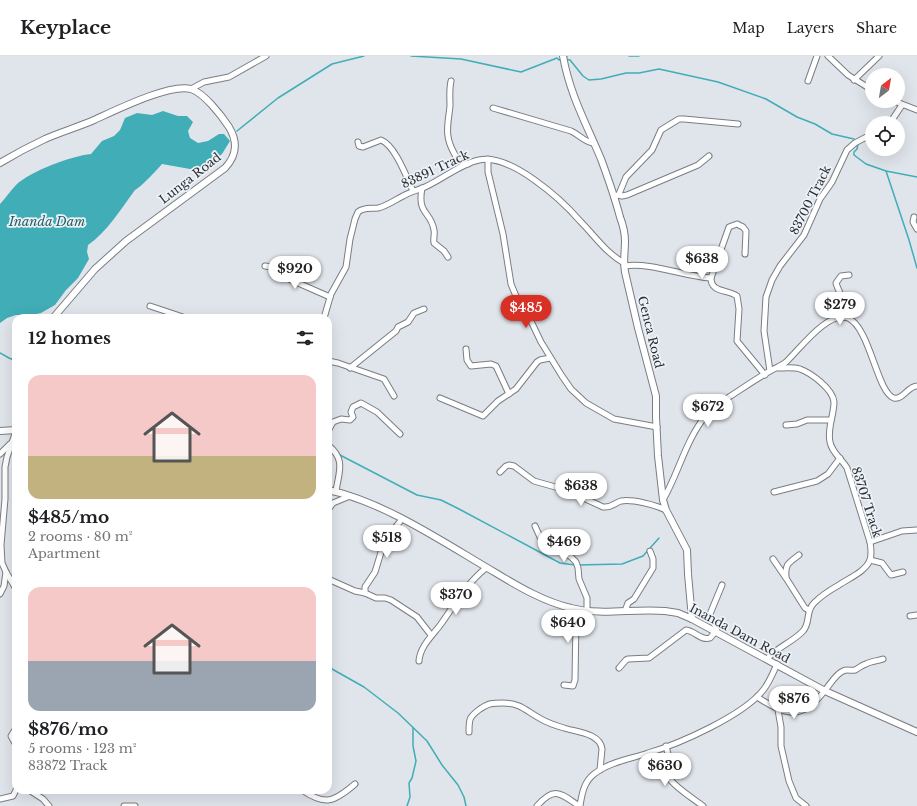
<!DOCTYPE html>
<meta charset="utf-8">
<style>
:root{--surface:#fff;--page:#f2f2f2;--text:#202124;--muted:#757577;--line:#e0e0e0;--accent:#d93025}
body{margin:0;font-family:"Libre Baskerville",serif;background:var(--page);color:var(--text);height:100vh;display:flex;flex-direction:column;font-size:15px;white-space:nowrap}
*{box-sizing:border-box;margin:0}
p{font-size:13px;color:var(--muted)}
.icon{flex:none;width:22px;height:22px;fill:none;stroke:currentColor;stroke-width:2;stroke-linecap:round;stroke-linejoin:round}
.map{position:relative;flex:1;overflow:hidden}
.side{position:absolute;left:12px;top:258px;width:320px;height:480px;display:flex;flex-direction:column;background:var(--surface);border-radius:12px;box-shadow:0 4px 16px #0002}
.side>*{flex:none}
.needle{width:26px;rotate:31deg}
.buttons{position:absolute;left:865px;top:12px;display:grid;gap:8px}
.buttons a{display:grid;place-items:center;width:40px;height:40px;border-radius:50%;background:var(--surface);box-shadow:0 4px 16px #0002;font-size:20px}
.price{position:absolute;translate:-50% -34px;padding:0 9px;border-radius:14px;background:#fff;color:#222;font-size:13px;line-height:26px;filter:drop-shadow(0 1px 2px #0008)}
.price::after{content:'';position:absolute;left:50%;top:24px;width:12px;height:9px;margin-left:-6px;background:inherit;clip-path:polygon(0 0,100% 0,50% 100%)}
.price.current{background:var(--accent);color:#fff}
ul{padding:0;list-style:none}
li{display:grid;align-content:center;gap:8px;height:212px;padding:0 16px}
li span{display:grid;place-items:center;height:124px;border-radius:12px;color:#555}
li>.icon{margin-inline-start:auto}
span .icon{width:72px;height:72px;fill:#fffc;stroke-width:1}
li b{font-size:17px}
h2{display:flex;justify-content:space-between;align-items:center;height:48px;padding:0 16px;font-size:17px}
header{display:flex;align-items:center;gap:24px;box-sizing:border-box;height:56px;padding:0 20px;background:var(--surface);border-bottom:1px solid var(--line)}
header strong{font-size:19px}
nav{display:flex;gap:22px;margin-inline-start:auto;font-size:14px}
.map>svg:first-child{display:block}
.water{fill:#41adb7}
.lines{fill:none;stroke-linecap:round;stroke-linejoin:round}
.stream{stroke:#41adb7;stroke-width:1.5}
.minor-casing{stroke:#797e83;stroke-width:7}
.tertiary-casing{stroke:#797e83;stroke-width:8}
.minor{stroke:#fff;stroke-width:5}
.tertiary{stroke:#fff;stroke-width:6}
.labels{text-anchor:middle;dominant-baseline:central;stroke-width:3.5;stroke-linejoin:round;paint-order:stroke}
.street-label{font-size:12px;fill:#2d2f31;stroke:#edf2f8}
.water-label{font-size:13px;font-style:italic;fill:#245f65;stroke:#edf2f8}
</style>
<header>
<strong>Keyplace</strong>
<nav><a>Map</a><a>Layers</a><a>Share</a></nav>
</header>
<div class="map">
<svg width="917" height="750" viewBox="0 0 917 750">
<rect width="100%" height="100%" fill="#e0e5eb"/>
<path class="water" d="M163,55L178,60H187L193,66L188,75L190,82L198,87L208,85L219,78H224L230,85L222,98L205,111L190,113L162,108C157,114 140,132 135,134C121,153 107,176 88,189L87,196L89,203L78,222L66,234L55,249L41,257L32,259H16L7,262L0,267V148C6,142 10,135 16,129C31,115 71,100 91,98L102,85L114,80L120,74L125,62L137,57L152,59Z"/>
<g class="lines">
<g class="stream">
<polyline points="411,0 461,3 521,16 557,2 559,4 562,3"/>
<polyline points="567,0 565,3 570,4 583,20 589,24 601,23 626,17 639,17 659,13 718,26 766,43 797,61 815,68 832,78 854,83"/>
<polyline points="629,0 639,0"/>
<polyline points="237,75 278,42 332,8 364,0"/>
<polyline points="858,88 857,93 854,96 854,99 866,108 886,115 917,121"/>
<polyline points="886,115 909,184 917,212"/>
<polyline points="0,297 9,302 16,305"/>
<polyline points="328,396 333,397"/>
<polyline points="338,398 417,439 441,444 459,453 560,507 575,509"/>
<polyline points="578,509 622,508 643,500 659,482"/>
<polyline points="328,609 332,613 364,631 398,657 427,685 442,709 458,729 464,741 466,750"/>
<polyline points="313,736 314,734"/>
<polyline points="407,750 410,741 409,727 412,722 416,705 413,690 413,672"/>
</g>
<defs>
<g id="minor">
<polyline points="828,0 848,19 872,34"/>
<polyline points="854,24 879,0"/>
<path d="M451,25C449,34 450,42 450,50C448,69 444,79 454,97C458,104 460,108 468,108"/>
<polyline points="808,25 817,0"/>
<polyline points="191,33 204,26 229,21 266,0"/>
<polyline points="894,45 917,54"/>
<path d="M493,52L571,75C580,79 584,86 593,87"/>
<polyline points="890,67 902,49"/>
<path d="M358,86L359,90L363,91L381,84C395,89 407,122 413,135"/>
<polyline points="488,103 488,116 503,178 511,228 516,240 529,261 541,286 562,320 571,333 586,347 614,363 657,371"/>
<path d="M422,132C417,159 431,155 434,174C435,178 433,183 434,187L444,195L448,201"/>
<polyline points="618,139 622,140 627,139 698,109 709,100"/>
<polyline points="614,142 619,138 626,121 652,94 661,74 679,63 684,63 738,68"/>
<polyline points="914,161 913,166 917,173"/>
<path d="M745,198L746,175L743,171L737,168L729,171L711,222C711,237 727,233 737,240L739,253L737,285L765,319"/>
<polyline points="265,210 272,211 289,223 330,241"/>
<path d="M624,210C652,206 682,220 711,222"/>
<polyline points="150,250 186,262"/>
<path d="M844,261C849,249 839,238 836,227L841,220L849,219"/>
<path d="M324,262L331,238L346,211L350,183L355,163L358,156C364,151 371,153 378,152C387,150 395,144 403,140C410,136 418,134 425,131C443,123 460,108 479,104C510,97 561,143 580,165C595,180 605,196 624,207"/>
<polyline points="466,293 467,304 471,310 491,308 496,310 509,338"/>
<polyline points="328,305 338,307 384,323 394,340"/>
<polyline points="350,312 396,275 398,271 408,266 414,257 424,253"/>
<polyline points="770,315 764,275 766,241 772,224 780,210 804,179 820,143 832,126 847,94 855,87 872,78"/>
<polyline points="440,342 483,360 498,345 516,333 537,306 540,304 550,302"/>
<polyline points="786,369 797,368 807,364 831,364"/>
<polyline points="16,375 7,401 5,411 5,443 1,489 2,507 6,516 16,533"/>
<polyline points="328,375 333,366 341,363 350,364 353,361 351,356 353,351 361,347 377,356 400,378"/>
<path d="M328,389C346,404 339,415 336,435"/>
<polyline points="0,398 10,388"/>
<path d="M500,416L506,410L509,409L514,410L534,425L566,434L603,451C612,452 614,447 621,445C632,443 656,449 666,454"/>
<polyline points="774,436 817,425 828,418 840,402"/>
<path d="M663,444C679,416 686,383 707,358C713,351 722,346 729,341C743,332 756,323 770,315C775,312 781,310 786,306C799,294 828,254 848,262C870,271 877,337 894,342C903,344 908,330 917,330"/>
<polyline points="328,454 333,447 350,440"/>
<polyline points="535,470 540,481 571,501 576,506 578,512 579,523 587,542 587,555"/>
<polyline points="870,486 902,475 917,474"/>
<polyline points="773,503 786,522 805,552 809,554"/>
<polyline points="870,504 882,507 891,519 903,516"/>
<path d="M786,521C785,507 789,507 799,499"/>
<polyline points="328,523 355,535 365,537 376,542 385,542 391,544 417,561 431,579"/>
<polyline points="365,537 365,531 375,516 382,493 394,473 402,463"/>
<polyline points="0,538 4,530 6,516"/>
<polyline points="625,555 628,547 634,543 653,512 653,503 650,495"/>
<polyline points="910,560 917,559"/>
<path d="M767,603C777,591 793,586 803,575C811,566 805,556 814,547C821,540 830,534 839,529C849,522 865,516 870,504C872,498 871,492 870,486L847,412C842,403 832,397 830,386C827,373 834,359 834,346C833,333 811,317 800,313C793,311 785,312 778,312"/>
<path d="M419,605C420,590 433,579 441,568C455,548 467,527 486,512"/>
<path d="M619,612L626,604L628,603L649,602L686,574C695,575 701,585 710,582L716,575L717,572L710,562V558L722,529"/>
<polyline points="564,629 573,630 575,624 576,562 575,553"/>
<path d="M757,641C788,661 803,664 826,633C831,627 836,618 843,615C847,613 851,615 855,614C859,612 862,609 866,608C871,605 878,605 883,603"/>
<polyline points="778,654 781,671 781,690 789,725 796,742 806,750"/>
<polyline points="16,672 11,680 16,689"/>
<path d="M469,676C469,663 469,661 480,653C489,647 492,647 503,647C521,647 526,655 541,663C548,667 557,670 564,672C576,676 600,677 602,693L600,714"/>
<path d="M666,690L668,698L662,708C663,724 691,741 703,750"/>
<polyline points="29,734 43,743 49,750"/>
<path d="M302,734C325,750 334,746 355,728"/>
<polyline points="0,743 13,740 16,734"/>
<polyline points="124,750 135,750"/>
<path d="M537,750C555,729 561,738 579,750"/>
<path d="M580,750C582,737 584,726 594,718C609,706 631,703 648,697C679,688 745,659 764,633C770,625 773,617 777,608"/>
</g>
<g id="tertiary">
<path d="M563,0C570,39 586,67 601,103C608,122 615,142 620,161C623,169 625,177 625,185C625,196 623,205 625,216L638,272L656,340V361L658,400L663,444L666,454L687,494L688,518L692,563"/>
<path d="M0,107C15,98 30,90 45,83C61,76 78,71 94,64C114,55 170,27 191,33C204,37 221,59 229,71C238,86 237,99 225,112L126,185L95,213L53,262"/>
<polyline points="0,375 16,374"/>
<path d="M328,434C385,446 446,488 496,517C519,531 545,546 571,552C602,560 634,552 665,555L678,557L692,563L825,635L917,676"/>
</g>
</defs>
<use href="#minor" class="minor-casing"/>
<use href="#tertiary" class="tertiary-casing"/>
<use href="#minor" class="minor"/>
<use href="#tertiary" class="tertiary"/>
</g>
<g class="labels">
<g class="street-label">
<text transform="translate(435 113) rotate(-25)">83891 Track</text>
<text transform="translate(190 122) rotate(-38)">Lunga Road</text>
<text transform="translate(810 144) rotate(-63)">83700 Track</text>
<text transform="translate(651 276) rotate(76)">Genca Road</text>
<text transform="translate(867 446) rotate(72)">83707 Track</text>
<text transform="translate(740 577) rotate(28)">Inanda Dam Road</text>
</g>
<g class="water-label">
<text x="47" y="165">Inanda Dam</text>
</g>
</g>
</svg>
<div class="buttons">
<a><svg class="needle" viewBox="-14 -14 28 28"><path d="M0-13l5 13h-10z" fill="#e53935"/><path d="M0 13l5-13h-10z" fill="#757577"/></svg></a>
<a><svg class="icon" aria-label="locate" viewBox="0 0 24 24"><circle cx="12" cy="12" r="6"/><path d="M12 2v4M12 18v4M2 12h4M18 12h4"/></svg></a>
</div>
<b class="price" style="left:702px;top:224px">$638</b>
<b class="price" style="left:295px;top:234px">$920</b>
<b class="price" style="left:840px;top:270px">$279</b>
<b class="price current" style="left:526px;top:273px">$485</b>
<b class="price" style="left:708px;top:372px">$672</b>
<b class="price" style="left:581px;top:451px">$638</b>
<b class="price" style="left:387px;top:503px">$518</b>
<b class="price" style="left:564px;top:507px">$469</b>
<b class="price" style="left:456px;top:560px">$370</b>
<b class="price" style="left:568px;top:588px">$640</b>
<b class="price" style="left:794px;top:664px">$876</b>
<b class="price" style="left:665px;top:731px">$630</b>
<section class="side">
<h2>12 homes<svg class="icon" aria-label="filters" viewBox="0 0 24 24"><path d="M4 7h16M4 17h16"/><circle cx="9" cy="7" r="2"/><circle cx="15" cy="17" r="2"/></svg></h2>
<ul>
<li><span style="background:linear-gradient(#f6c9c9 65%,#c2b280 0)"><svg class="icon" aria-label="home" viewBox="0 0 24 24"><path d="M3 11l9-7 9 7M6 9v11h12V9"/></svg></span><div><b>$485/mo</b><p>2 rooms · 80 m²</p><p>Apartment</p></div></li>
<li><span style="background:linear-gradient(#f6c9c9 60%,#9aa5b1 0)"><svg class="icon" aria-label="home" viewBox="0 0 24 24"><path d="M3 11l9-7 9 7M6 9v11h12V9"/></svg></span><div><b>$876/mo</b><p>5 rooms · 123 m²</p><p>83872 Track</p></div></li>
</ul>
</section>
</div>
